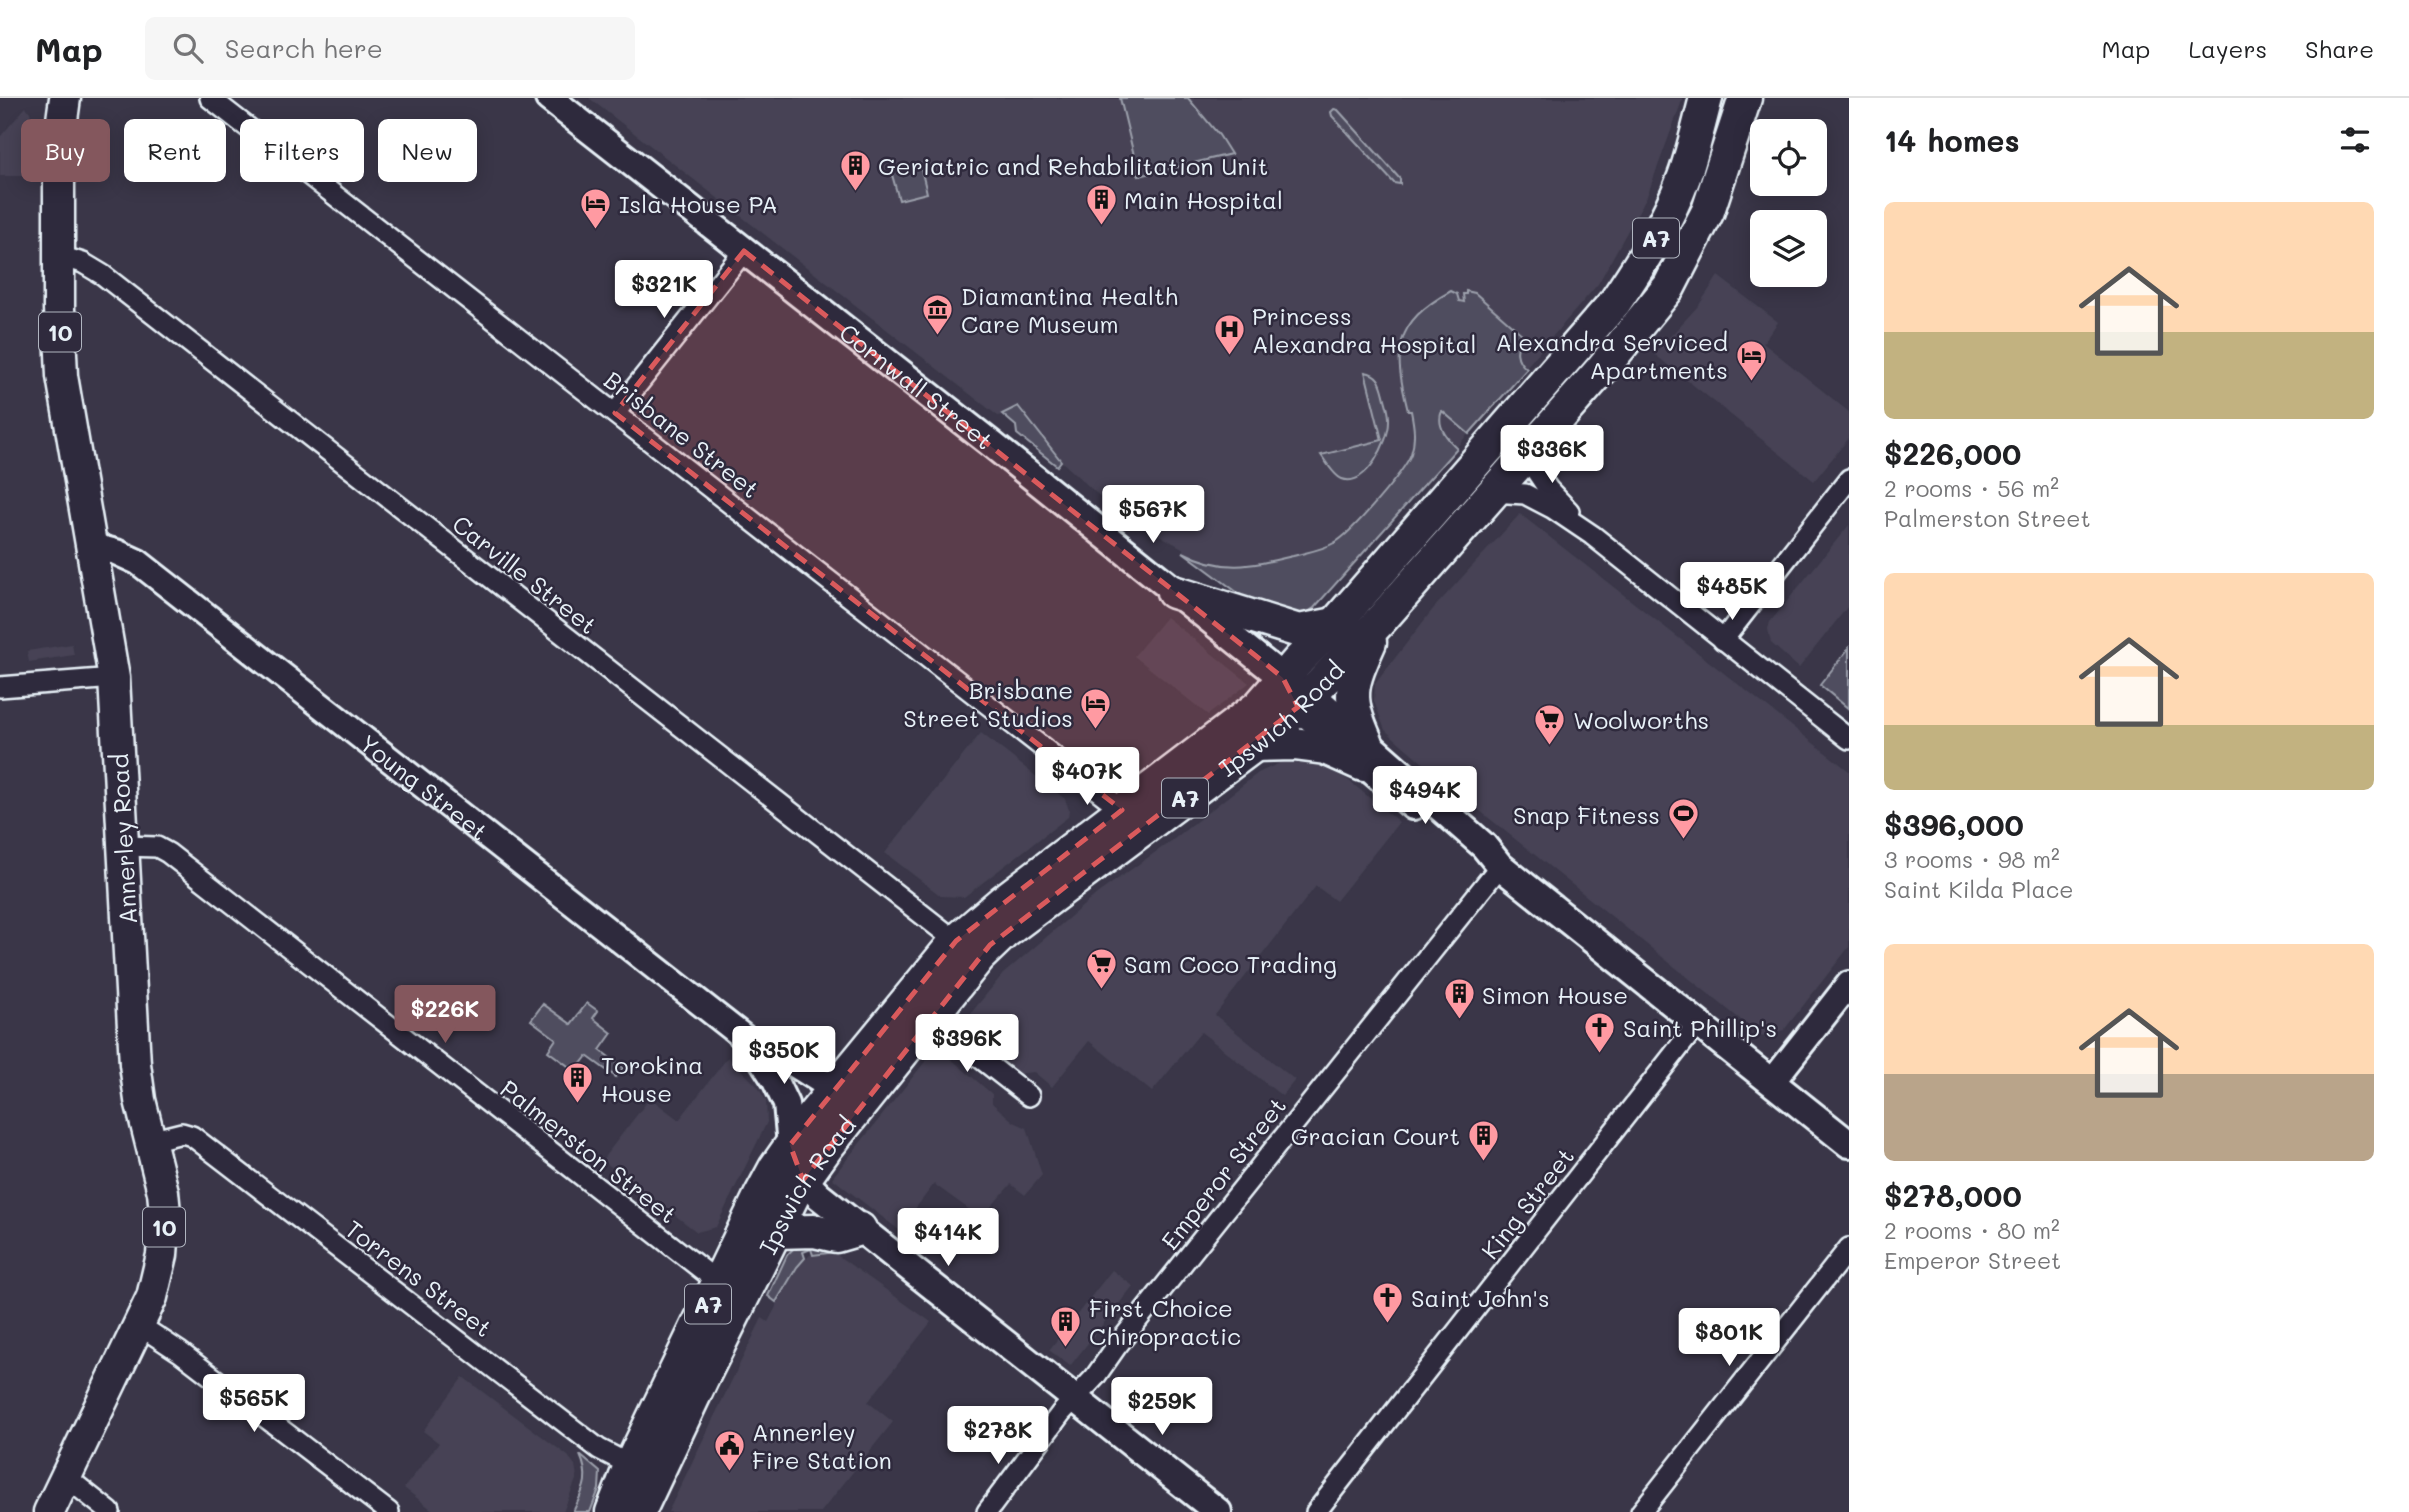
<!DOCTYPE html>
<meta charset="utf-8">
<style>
:root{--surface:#fff;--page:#f6f6f6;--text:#202124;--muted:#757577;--line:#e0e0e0;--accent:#84575d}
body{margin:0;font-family:Mali,sans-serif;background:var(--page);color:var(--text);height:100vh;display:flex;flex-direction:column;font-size:26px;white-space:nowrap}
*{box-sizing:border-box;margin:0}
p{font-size:23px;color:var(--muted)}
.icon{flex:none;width:38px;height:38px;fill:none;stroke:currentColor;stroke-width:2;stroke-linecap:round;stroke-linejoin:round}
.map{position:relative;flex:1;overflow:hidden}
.sheet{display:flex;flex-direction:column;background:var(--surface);width:560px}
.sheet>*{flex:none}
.top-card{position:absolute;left:21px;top:21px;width:665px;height:63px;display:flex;gap:14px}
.fabs{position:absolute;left:1750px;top:21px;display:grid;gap:14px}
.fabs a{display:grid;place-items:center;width:77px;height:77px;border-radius:10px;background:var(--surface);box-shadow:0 4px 18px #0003;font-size:35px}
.price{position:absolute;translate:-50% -60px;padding:0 16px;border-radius:7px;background:#fff;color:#222;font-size:23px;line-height:46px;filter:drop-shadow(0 2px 4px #0008)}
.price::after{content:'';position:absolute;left:50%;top:42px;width:21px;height:16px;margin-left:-10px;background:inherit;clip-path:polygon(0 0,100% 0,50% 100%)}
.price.selected{background:var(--accent);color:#fff}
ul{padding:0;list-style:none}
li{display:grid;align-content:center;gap:14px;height:371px;padding:0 35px}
li span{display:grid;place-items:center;height:217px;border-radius:10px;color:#555}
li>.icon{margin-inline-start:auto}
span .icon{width:126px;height:126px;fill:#fffc;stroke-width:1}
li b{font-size:30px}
h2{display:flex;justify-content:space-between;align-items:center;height:84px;padding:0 35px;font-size:30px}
.chip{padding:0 24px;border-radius:10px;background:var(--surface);box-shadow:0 4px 18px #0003;font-size:24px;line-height:63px}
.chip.selected{background:var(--accent);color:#fff}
header{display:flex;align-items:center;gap:42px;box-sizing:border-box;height:98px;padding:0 35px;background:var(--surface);border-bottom:2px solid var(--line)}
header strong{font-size:33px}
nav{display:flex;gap:38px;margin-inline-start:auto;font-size:24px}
.search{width:490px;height:63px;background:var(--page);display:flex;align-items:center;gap:18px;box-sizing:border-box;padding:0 24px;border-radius:10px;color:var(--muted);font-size:26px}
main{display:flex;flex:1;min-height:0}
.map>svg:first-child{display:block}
.built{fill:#464354}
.green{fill:#504e5f;stroke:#9ca0ac;stroke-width:2}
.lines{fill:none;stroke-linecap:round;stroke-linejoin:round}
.minor-casing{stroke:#e8f1f8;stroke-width:24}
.tertiary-casing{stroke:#e8f1f8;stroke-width:30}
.secondary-casing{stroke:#e8f1f8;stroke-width:32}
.primary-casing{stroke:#e8f1f8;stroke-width:35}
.trunk-casing{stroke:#e8f1f8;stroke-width:37}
.minor{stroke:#2f2a3d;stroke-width:19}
.tertiary{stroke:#2f2a3d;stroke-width:24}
.secondary{stroke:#2f2a3d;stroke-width:26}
.primary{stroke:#2f2a3d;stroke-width:30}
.trunk{stroke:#2f2a3d;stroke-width:32}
.marked{fill:#da5a5c;fill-opacity:0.2;stroke:#da5a5c;stroke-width:5;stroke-dasharray:14 9;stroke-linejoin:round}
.labels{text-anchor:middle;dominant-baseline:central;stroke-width:5;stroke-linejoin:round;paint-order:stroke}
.shield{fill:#2f2a3d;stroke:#b0b5c0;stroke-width:2}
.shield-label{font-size:23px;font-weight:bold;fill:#e8f1f8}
.poi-label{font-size:24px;fill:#e8f1f8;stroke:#2f2a3d;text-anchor:start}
.street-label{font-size:24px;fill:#e8f1f8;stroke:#2f2a3d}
</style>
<header>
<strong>Map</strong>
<div class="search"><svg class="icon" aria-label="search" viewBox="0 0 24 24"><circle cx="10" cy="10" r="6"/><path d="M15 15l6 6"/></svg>Search here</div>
<nav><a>Map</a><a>Layers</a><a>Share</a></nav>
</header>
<main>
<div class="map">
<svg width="1849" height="1414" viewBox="0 0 1849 1414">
<rect width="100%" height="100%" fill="#3a3648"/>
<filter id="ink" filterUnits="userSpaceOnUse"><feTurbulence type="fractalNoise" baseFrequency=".0143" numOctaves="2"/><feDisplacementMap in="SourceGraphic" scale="14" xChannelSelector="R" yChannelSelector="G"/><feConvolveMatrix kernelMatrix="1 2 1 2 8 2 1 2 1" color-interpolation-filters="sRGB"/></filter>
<g filter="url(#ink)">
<g class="built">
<polygon points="589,0 1683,0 1647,98 1598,186 1352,470 1309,514 1245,500 1183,454 1184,451 1134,423 1106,404 1061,363 1057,368 1017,336 1016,328 1002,317 998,318"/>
<polygon points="26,9 30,14 32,25 35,78 0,78 0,39"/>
<polygon points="1718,178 1778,224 1763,245 1849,314 1849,340 1814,383 1654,256 1699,207"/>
<polygon points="1520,416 1849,673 1849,849 1784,932 1761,938 1460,697 1385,632 1374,603 1375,586 1433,511"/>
<polygon points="1849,427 1849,507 1799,570 1771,545 1768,531 1770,524"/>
<polygon points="1166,519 1249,585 1208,617 1134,558"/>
<polygon points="72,546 74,557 29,564 27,553"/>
<polygon points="981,635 1065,701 1069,712 1068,719 964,799 941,798 885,755"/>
<polygon points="1284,663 1314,664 1348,682 1399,724 1336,803 1316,788 1215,917 1295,982 1282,998 1201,934 1152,994 1089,943 1052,989 1034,974 1015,976 958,931 1003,876 1098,795 1174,741 1258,675"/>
<polygon points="943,954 992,996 992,1005 1001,1013 1014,1024 1027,1030 1042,1077 1025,1097 1011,1086 981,1120 934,1086 899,1132 832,1080 932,955"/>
<polygon points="728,959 758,989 766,1003 767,1024 716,1129 697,1134 602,1062 650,1000 679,1022"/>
<polygon points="822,1155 837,1157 931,1224 868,1304 893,1324 821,1414 668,1414 762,1220 768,1224 797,1169 810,1157"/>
<polygon points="1112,1172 1133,1188 1070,1268 1049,1252"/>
<polygon points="463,1279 568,1358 575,1367 577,1379 563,1414 435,1414 404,1390 439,1345 423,1333"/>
</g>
<g class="green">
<polygon points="1120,0 1188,0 1219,37 1231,56 1139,78"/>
<polygon points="1334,11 1338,12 1400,81 1400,86 1394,85 1332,18 1331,14"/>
<polygon points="920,66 927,95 899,102 891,73"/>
<path d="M1451,193L1457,196L1459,203L1464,204L1463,196H1466V193L1475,195L1524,238C1514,249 1515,262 1527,271L1469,336L1442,313C1436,327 1447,341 1457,350L1314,510L1303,517H1297L1245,500L1183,454C1223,475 1251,468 1293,458C1307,454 1322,452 1334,445C1350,437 1405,373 1411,356C1416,341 1414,328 1411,313H1408C1393,253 1393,225 1451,193Z"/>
<path d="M1365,274C1379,276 1381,285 1384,297C1386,306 1390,315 1389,324C1389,343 1366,390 1342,381C1334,378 1326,364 1321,357L1382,342Z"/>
<polygon points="1018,308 1061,363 1057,368 1017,336 1016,328 1002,316"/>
<polygon points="1849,550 1849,611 1820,587"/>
<polygon points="587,905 598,913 593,920 612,935 600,952 623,970 616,979 587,958 575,973 548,953 556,941 531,922 543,906 571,926"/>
<polygon points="809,1148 836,1154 813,1157 811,1151 803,1154 805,1160 797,1169 776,1204 768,1198 787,1157 793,1151"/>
<path d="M580,1357L600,1374L599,1391L590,1414H573C583,1392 591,1381 580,1357Z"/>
</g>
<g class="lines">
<defs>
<g id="minor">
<polyline points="210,0 1123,712"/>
<polyline points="60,158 83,165 103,177 956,843"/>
<polyline points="615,315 744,153"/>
<polyline points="1534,347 1536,373 1548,391 1569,413"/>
<polyline points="1492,394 1525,396 1552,410 1592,437 1849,641"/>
<polyline points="1723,542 1849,381"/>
<polyline points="0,589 114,580"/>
<polyline points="124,748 157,749 168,755 718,1184"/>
<polyline points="930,921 1029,998"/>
<polyline points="150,1043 182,1035 192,1038 599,1351 638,1371"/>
<polyline points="139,1227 180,1254 389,1414"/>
<polyline points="66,1379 110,1414"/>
<polyline points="987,1414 1061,1315 1095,1279 1116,1249 1500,768"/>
<polyline points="1316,1414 1699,924"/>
<polyline points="1641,1414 1849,1150"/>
</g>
<g id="tertiary">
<path id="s1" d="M90,447L116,454L138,464L750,944L778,956L819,982L835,989"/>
<polyline points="750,944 775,983 786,1006 790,1047"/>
<polyline points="1772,984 1849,886"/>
</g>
<g id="secondary">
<path id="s2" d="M549,0L989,344L1283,580L1311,596L1484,748L1500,768L1849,1046"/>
<polyline points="1289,591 1298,609 1413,708"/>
<polyline points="795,1064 803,1082 819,1098 1218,1414"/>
</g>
<polyline id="primary" points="49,1414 152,1199 162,1157 165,1114 163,1094 140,1002 135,966 114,580 62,278 59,210 59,44 65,0"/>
<g id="trunk">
<polyline points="1173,494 1299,533 1335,526"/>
<path d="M1367,645C1346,598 1350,589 1370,544"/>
<polyline points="1255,647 1294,646 1325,650 1363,667"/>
<polyline points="776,1134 814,1133 836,1138 860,1131"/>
<path d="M612,1414L630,1368L760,1098L775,1070L808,1023L956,843L1002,804L1259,608L1299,562L1335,526L1615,204C1642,164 1667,125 1684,79C1693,54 1699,26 1706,0"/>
<path id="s3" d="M639,1414L702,1281L795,1094L827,1049L979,859L1004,835L1255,647L1290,618L1379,524L1601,272L1669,189L1708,113L1745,0"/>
</g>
</defs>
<use href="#minor" class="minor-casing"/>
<use href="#tertiary" class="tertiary-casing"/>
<use href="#secondary" class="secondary-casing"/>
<use href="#primary" class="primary-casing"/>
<use href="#trunk" class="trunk-casing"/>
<use href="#minor" class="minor"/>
<use href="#tertiary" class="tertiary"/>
<use href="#secondary" class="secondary"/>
<use href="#primary" class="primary"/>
<use href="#trunk" class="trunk"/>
</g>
</g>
<path class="marked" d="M744,153L1261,562L1283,580L1298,609L990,847L803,1082L790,1047L956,843L1122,712L615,315Z"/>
<defs>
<symbol id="building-pin" viewBox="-11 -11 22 30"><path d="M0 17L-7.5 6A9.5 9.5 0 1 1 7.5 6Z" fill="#ff9aa2" stroke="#2f2a3d"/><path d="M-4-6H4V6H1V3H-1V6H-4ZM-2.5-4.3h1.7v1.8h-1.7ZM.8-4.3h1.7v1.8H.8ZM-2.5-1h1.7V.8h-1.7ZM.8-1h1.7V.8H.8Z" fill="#111"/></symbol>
<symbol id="hotel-pin" viewBox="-11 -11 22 30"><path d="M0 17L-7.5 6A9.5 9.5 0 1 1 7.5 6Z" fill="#ff9aa2" stroke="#2f2a3d"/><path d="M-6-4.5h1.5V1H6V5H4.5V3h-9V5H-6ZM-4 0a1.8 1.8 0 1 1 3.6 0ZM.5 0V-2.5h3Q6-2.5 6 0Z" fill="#111"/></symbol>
<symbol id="museum-pin" viewBox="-11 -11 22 30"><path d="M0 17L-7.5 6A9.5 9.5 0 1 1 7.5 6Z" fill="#ff9aa2" stroke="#2f2a3d"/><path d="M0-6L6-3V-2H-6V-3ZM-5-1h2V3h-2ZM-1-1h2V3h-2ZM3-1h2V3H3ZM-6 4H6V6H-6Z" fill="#111"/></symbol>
<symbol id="hospital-pin" viewBox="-11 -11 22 30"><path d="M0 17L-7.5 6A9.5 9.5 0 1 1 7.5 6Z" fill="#ff9aa2" stroke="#2f2a3d"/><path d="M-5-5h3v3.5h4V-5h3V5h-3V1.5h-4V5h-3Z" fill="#111"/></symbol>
<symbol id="supermarket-pin" viewBox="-11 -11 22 30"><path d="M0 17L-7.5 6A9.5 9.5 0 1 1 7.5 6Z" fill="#ff9aa2" stroke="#2f2a3d"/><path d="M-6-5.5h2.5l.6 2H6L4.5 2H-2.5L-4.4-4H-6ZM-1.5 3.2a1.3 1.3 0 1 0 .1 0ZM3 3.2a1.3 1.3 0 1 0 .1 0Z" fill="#111"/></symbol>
<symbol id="stadium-pin" viewBox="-11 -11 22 30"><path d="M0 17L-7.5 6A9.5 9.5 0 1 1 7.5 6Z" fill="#ff9aa2" stroke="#2f2a3d"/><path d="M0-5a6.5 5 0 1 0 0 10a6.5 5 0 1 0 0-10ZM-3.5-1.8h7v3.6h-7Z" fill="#111"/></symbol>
<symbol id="church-pin" viewBox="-11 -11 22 30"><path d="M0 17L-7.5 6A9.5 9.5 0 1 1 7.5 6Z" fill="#ff9aa2" stroke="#2f2a3d"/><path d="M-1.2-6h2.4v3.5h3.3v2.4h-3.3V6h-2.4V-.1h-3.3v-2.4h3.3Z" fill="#111"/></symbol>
<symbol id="civic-pin" viewBox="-11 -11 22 30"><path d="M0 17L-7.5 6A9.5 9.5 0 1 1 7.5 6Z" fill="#ff9aa2" stroke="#2f2a3d"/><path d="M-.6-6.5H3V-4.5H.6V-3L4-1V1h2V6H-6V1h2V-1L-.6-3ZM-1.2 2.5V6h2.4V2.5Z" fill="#111"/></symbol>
</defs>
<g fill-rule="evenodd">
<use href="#building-pin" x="838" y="50" width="35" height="47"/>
<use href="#building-pin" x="1084" y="84" width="35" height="47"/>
<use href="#hotel-pin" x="578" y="88" width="35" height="47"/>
<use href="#museum-pin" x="920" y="194" width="35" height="47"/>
<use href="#hospital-pin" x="1212" y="214" width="35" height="47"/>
<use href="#hotel-pin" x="1734" y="240" width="35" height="47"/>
<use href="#hotel-pin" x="1078" y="588" width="35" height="47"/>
<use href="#supermarket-pin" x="1532" y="604" width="35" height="47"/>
<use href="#stadium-pin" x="1666" y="698" width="35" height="47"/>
<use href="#supermarket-pin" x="1084" y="848" width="35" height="47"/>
<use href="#building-pin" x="1442" y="878" width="35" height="47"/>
<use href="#church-pin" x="1582" y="912" width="35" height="47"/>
<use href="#building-pin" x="560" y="962" width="35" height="47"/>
<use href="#building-pin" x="1466" y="1020" width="35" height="47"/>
<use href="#church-pin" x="1370" y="1182" width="35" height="47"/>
<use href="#building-pin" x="1048" y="1206" width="35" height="47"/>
<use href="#civic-pin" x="712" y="1330" width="35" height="47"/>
</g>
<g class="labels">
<g class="shield">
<rect x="1633" y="120.5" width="46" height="39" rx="5"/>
<rect x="39" y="214.5" width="42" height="39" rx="5"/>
<rect x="1162" y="680.5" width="46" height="39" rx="5"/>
<rect x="143" y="1109.5" width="42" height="39" rx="5"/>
<rect x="685" y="1186.5" width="46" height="39" rx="5"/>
</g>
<g class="shield-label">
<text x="1656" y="140">A7</text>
<text x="60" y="234">10</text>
<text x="1185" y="700">A7</text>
<text x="164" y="1129">10</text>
<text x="708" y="1206">A7</text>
</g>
<g class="poi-label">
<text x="878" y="67">Geriatric and Rehabilitation Unit</text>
<text x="1124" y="101">Main Hospital</text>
<text x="619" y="105">Isla House PA</text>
<text x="961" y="197">Diamantina Health<tspan x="961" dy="28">Care Museum</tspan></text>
<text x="1252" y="217">Princess<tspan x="1252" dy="28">Alexandra Hospital</tspan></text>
<text x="1728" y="243" text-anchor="end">Alexandra Serviced<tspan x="1728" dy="28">Apartments</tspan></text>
<text x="1073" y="591" text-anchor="end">Brisbane<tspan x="1073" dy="28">Street Studios</tspan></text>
<text x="1573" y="621">Woolworths</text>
<text x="1660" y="716" text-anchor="end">Snap Fitness</text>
<text x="1124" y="865">Sam Coco Trading</text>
<text x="1482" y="896">Simon House</text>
<text x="1623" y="929">Saint Phillip's</text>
<text x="601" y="966">Torokina<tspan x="601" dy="28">House</tspan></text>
<text x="1460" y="1037" text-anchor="end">Gracian Court</text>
<text x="1411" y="1199">Saint John's</text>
<text x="1089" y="1209">First Choice<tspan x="1089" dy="28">Chiropractic</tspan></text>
<text x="752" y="1333">Annerley<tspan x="752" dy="28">Fire Station</tspan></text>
</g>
<g class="street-label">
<text stroke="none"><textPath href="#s2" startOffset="467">Cornwall Street</textPath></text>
<text transform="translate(682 336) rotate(38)">Brisbane Street</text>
<text transform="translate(525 476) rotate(38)">Carville Street</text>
<text stroke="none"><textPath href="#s3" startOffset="1040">Ipswich Road</textPath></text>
<text stroke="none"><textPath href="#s1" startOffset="415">Young Street</textPath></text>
<text transform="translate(123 741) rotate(-93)">Annerley Road</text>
<text transform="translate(589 1053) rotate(38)">Palmerston Street</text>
<text transform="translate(1223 1075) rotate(-52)">Emperor Street</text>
<text stroke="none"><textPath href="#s3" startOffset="368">Ipswich Road</textPath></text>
<text transform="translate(1527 1105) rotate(-52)">King Street</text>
<text transform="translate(419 1180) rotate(37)">Torrens Street</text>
</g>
</g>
</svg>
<div class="fabs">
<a><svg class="icon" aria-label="locate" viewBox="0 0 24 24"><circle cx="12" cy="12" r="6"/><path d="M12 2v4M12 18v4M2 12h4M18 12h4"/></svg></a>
<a><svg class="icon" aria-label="layers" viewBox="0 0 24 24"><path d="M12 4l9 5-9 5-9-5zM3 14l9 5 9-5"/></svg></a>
</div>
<b class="price" style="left:664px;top:222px">$321K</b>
<b class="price" style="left:1552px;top:387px">$336K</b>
<b class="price" style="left:1153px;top:447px">$567K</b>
<b class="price" style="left:1732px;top:524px">$485K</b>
<b class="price" style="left:1087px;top:709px">$407K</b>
<b class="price" style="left:1425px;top:728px">$494K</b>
<b class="price selected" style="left:445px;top:947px">$226K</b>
<b class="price" style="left:967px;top:976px">$396K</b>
<b class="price" style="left:784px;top:988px">$350K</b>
<b class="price" style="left:948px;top:1170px">$414K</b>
<b class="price" style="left:1729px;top:1270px">$801K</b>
<b class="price" style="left:254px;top:1336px">$565K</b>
<b class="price" style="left:1162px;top:1339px">$259K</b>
<b class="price" style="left:998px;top:1368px">$278K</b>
<div class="top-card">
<a class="chip selected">Buy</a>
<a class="chip">Rent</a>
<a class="chip">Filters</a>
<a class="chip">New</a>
</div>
</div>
<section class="sheet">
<h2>14 homes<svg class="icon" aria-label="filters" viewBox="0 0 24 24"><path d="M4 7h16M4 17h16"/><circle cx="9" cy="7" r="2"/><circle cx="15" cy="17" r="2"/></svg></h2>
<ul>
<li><span style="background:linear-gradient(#ffd9b3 60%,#c2b280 0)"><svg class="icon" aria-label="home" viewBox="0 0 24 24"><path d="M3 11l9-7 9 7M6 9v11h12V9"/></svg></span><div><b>$226,000</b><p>2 rooms · 56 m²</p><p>Palmerston Street</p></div></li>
<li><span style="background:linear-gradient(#ffd9b3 70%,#c2b280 0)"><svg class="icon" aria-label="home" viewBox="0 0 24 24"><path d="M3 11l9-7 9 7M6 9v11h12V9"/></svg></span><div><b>$396,000</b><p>3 rooms · 98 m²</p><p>Saint Kilda Place</p></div></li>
<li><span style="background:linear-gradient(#ffd9b3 60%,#b9a48a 0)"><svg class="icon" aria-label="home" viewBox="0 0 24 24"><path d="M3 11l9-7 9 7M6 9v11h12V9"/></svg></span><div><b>$278,000</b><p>2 rooms · 80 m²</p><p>Emperor Street</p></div></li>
</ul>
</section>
</main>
